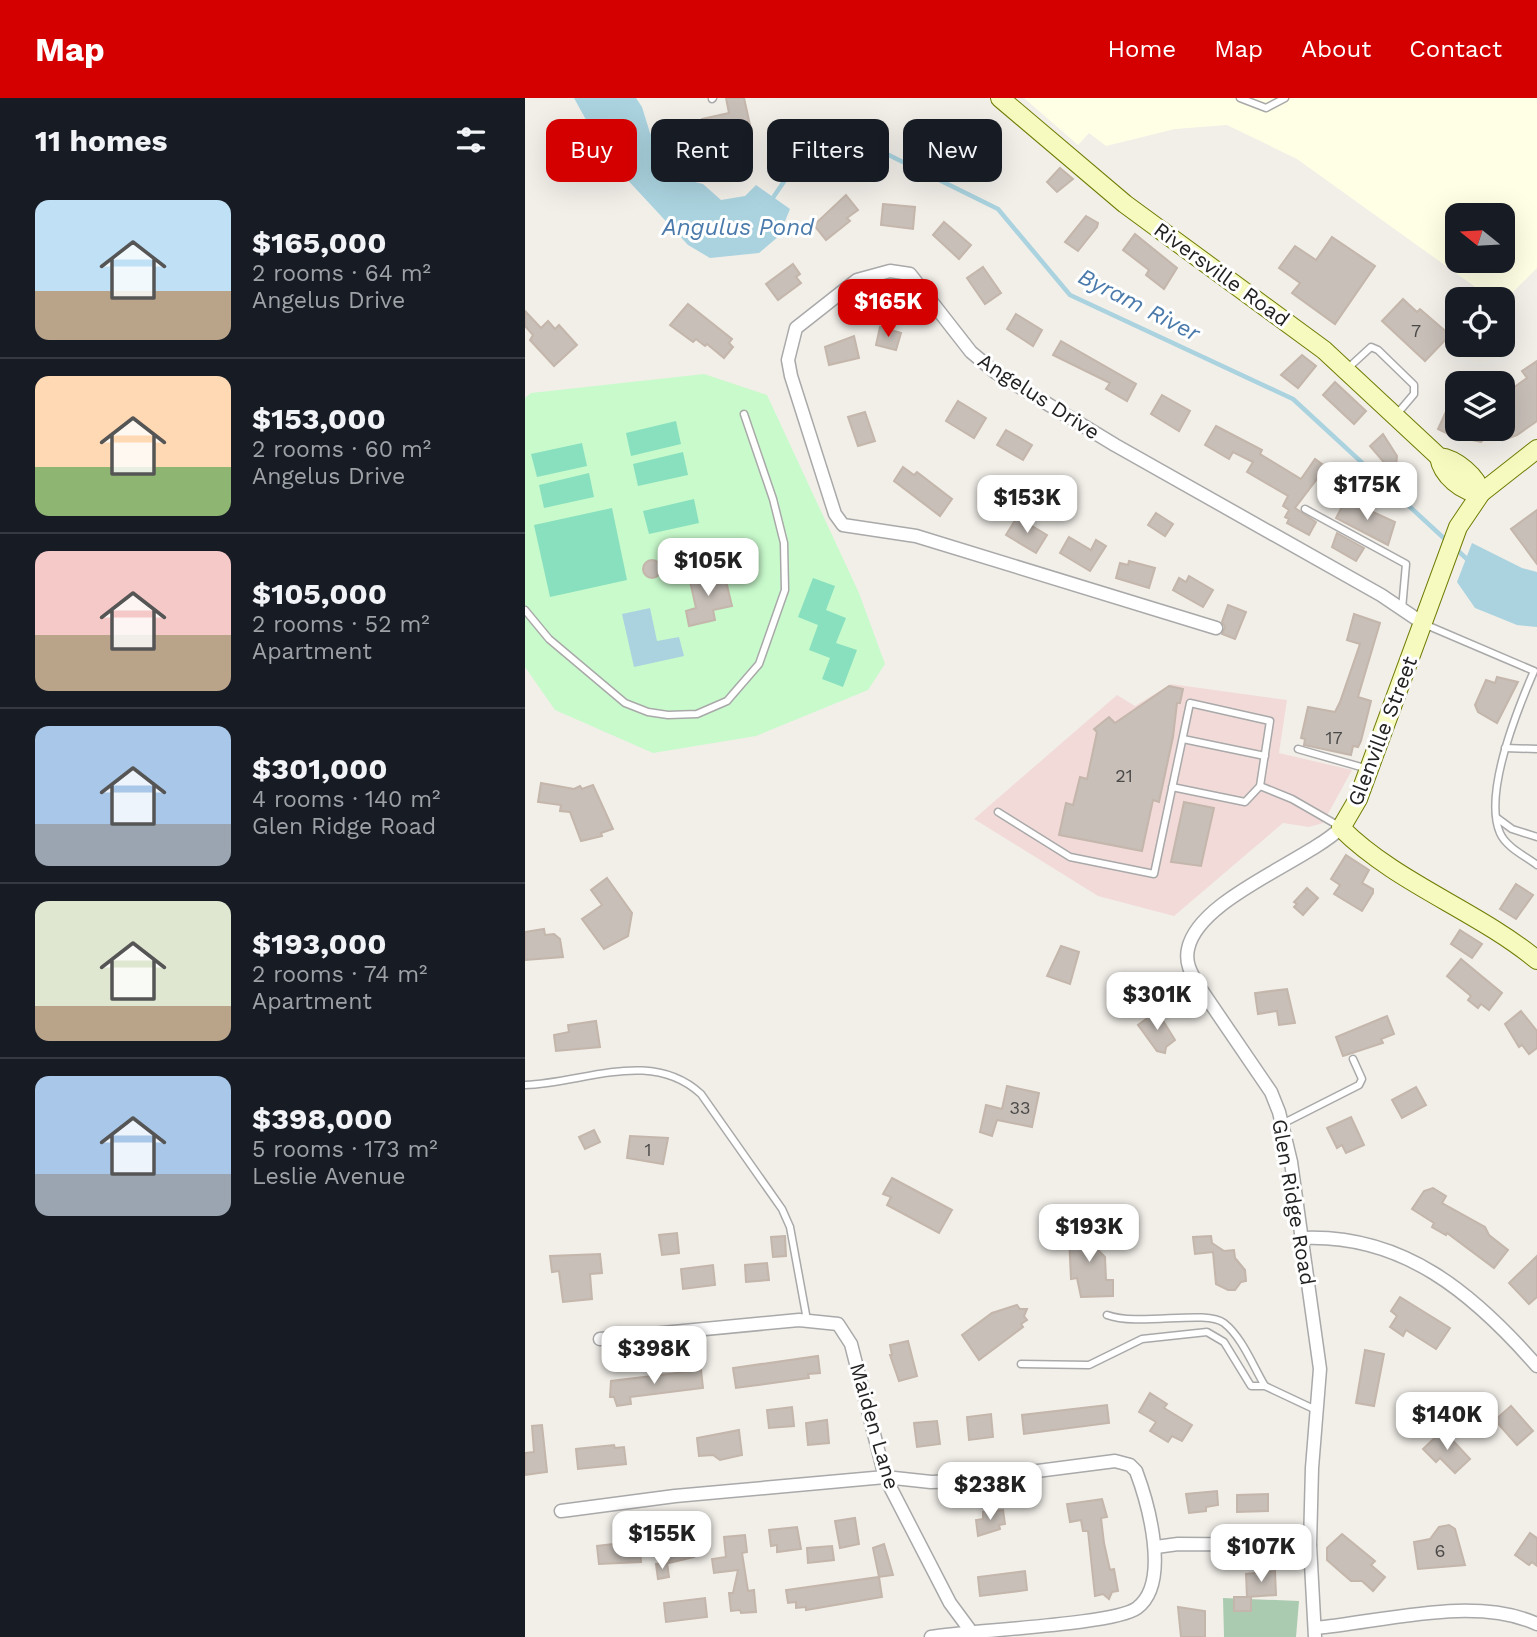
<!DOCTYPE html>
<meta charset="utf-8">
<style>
:root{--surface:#171b24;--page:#242831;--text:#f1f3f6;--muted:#9ea1a6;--line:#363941;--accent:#d40000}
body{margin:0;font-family:"Work Sans",sans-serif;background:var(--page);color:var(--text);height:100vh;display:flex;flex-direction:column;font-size:26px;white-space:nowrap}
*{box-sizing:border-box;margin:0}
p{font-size:23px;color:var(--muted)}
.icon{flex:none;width:38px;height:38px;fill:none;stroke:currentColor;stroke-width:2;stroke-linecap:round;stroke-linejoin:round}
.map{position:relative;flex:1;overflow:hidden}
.panel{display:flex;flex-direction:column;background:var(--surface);width:525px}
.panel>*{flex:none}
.hud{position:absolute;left:21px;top:21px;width:665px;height:63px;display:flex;gap:14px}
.needle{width:46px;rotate:288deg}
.fabs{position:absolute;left:920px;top:105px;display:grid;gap:14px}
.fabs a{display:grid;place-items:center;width:70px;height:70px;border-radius:14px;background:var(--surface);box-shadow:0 7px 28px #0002;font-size:35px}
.price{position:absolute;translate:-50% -60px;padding:0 16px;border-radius:14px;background:#fff;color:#222;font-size:23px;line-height:46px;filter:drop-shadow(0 2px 4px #0008)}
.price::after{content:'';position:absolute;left:50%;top:42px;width:21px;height:16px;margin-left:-10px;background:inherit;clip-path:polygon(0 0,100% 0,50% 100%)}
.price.current{background:var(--accent);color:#fff}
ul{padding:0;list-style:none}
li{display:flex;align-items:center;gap:21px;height:175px;padding:0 35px}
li+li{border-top:2px solid var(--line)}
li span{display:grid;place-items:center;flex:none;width:196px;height:140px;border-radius:14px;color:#555}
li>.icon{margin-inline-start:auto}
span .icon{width:84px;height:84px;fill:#fffc;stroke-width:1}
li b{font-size:30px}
h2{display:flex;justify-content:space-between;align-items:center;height:84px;padding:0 35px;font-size:30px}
.tag{padding:0 24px;border-radius:14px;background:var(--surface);box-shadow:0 7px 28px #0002;font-size:24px;line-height:63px}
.tag.current{background:var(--accent);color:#fff}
header{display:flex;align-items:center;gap:42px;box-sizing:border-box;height:98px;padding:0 35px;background:var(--accent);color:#fff}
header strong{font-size:33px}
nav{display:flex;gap:38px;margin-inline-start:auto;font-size:24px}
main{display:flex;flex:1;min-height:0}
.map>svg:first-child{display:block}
.commercial{fill:#f2dad9}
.education{fill:#ffffe5;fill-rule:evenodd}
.cemetery{fill:#aacbaf}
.park{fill:#c8facc}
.pitch{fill:#88e0be}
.water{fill:#aad3df}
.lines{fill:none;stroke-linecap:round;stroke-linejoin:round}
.stream{stroke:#aad3df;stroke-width:4.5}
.building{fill:#c7bfb8;stroke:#c4b6ab;stroke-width:2}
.lane-casing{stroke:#a9a9a9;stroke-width:9}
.street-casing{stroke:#a9a9a9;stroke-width:15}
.secondary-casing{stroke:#707d05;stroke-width:20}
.lane{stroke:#fff;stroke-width:6}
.street{stroke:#fff;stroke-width:12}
.secondary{stroke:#f7fabf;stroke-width:18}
.labels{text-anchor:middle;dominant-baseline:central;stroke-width:6;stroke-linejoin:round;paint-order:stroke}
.number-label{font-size:18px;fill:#4b4948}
.street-label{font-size:21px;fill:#222;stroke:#fff}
.water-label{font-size:23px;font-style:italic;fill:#4a7aab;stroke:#fff}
</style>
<header>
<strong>Map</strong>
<nav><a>Home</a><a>Map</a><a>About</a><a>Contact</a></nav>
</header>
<main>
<section class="panel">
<h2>11 homes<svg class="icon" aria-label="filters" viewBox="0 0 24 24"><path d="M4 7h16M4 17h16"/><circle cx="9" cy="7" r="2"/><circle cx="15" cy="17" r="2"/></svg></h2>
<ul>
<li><span style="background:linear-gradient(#bfe0f5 65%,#b9a48a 0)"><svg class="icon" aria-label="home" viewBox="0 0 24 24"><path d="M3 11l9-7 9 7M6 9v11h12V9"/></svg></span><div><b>$165,000</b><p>2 rooms · 64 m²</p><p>Angelus Drive</p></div></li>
<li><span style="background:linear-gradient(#ffd9b3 65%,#8fb573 0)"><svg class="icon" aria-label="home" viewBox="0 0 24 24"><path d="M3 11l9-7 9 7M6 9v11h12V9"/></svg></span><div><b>$153,000</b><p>2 rooms · 60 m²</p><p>Angelus Drive</p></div></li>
<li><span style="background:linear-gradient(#f6c9c9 60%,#b9a48a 0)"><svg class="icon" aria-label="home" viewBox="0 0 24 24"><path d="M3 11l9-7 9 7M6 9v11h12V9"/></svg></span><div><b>$105,000</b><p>2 rooms · 52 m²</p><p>Apartment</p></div></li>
<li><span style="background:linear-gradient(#a9c7e8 70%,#9aa5b1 0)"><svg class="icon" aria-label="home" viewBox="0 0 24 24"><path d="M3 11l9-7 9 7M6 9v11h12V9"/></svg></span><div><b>$301,000</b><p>4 rooms · 140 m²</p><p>Glen Ridge Road</p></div></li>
<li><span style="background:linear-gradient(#dfe7d0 75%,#b9a48a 0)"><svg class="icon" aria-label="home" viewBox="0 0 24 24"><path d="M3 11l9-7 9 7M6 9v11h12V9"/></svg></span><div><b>$193,000</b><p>2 rooms · 74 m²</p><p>Apartment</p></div></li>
<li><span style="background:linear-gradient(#a9c7e8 70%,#9aa5b1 0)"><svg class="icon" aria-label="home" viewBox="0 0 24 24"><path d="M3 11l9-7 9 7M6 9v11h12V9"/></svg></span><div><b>$398,000</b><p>5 rooms · 173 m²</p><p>Leslie Avenue</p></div></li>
</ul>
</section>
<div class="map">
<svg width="1012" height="1539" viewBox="0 0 1012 1539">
<rect width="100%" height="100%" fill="#f2efe9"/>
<polygon class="commercial" points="646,586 762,602 754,655 827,672 798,725 784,729 758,725 649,818 573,798 449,721 592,597 610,608"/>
<path class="education" d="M499,0H1012V170L978,204V201H967L772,61L702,27L650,31L581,48L564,35L553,47ZM933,117H978V163H933Z"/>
<polygon class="cemetery" points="698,1500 774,1503 771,1539 699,1539"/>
<polygon class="park" points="179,276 242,297 334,495 360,566 343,592 231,638 128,655 30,612 0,569 0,300 6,295"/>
<g class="pitch">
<polygon points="151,323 156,346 106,358 101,335"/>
<polygon points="57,345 62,368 12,379 6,356"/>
<polygon points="158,354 163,377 113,388 108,366"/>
<polygon points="64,375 69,399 19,410 14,387"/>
<polygon points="169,401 174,425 124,436 118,413"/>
<polygon points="87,410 102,482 25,499 9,427"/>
<polygon points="288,480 310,488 301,512 321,520 311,545 332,552 318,589 297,581 305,560 284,552 293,527 273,519"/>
</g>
<g class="water">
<polygon points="49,0 111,0 117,9 125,35 154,75 162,82 178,86 196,102 220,98 231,87 265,111 254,138 234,155 185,160 163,147 98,77 71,40"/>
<polygon points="947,445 997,470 1012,474 1012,529 992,527 950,510 932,484"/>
<polygon points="125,510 132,543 154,539 159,558 109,569 97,516"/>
</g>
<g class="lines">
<g class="stream">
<polyline points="245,104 299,25 473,111 545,197 768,301 923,444"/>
<polyline points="930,450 944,463"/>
</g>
</g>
<g class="building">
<polygon points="201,0 219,0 227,36 183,46 177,21 204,15"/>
<polygon points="535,70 548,81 532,94 522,84"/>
<polygon points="321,97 333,112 322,120 325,123 301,142 289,127"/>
<polygon points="358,106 390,109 388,131 356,127"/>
<polygon points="561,118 573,125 572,129 553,153 540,144"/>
<polygon points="419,124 446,147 434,161 408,137"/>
<polygon points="610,136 652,170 639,191 621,177 624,172 598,152"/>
<polygon points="807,139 850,168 810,226 767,195 775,185 754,170 770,148 791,162"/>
<polygon points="268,166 275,176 271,179 276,185 253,202 241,186"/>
<polygon points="458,169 476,195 460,206 442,180"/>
<polygon points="878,201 892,214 895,211 925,237 900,263 857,223"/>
<polygon points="163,206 207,241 204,245 208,249 199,260 182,246 180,248 171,241 168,244 145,227"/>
<polygon points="0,213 16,230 23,223 30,231 34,227 52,247 29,268 5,242 8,237 0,228"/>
<polygon points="491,216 517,232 508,248 482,231"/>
<polygon points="355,229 376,235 371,252 351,247"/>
<polygon points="329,238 334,260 304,267 300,249"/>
<polygon points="536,243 611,286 602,303 581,291 585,285 528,257"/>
<polygon points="777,257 791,268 773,290 756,277"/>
<polygon points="1012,263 1012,323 992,337 978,342 978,297 1002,280 997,273"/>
<polygon points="810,284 841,313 829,326 798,297"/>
<polygon points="637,297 665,313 654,333 626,316"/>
<polygon points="433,303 461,320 449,340 421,323"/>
<polygon points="923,309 933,314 933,331 970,331 956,344 933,339 933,341 913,331"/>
<polygon points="340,314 350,343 333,348 323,319"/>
<polygon points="691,328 737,352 735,356 776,381 790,361 801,369 770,410 791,424 784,437 762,425 764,421 760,419 764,412 758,408 763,398 722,374 728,364 708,354 704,361 680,347"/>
<polygon points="481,332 507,347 498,362 472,347"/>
<polygon points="858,336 872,358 870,377 845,348"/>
<polygon points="378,369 389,377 392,374 427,401 415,418 369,383"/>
<polygon points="820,403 824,403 870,424 863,447 811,420"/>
<polygon points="1012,412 1012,466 986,431"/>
<polygon points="631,415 648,426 640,438 623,427"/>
<polygon points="492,419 522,437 511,455 481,437"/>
<polygon points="812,435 839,450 831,463 807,449"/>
<polygon points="544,439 566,452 571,442 581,448 565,473 535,455"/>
<circle cx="127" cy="471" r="9"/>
<polygon points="604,463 630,470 624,490 591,480 595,465 603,467"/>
<polygon points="184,475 185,478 199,475 207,508 188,512 190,522 164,528 161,513 171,510 165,483"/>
<polygon points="664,478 688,492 678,509 648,492 654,480 661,484"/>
<polygon points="703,507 721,514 710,541 697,536 700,529 697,524"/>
<polygon points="829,516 855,525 833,599 846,603 836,643 833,649 828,648 826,657 779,647 780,641 776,640 783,609 810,614 815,604 835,546 822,542"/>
<polygon points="972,579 993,584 972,625 953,614 950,607 961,582 970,585"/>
<polygon points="644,588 658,591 655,605 652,605 648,639 634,704 628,702 617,753 534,737 541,705 548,707 555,679 562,681 572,634 569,631 584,619 590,625"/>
<polygon points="16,685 49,691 55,688 57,691 68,687 88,731 76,735 77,738 56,743 45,714 35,713 36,707 13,704"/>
<polygon points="659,704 689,710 676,768 646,764"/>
<polygon points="821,757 844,772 837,785 848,791 848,795 837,813 809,796 815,787 806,781"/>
<polygon points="82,780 107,815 103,838 79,851 57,821 77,807 66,792"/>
<polygon points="991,786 1008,797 991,821 975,811"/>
<polygon points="782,790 793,800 778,817 769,809 772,806 769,804"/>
<polygon points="19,831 20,837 29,836 35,841 38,859 0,862 0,834"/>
<polygon points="935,832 957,846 947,860 926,846"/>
<polygon points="536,848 554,854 545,886 522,878"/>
<polygon points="936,861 977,895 964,912 956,906 953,910 943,902 946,898 922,878"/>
<polygon points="762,891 770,925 754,927 752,913 733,916 730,895"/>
<polygon points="632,913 650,942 641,949 640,955 632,953 613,927"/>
<polygon points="996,913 1012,933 1012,950 1004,956 997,947 994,949 980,926"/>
<polygon points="862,918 869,936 856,941 858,945 818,958 811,939"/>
<polygon points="71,923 75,949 31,953 29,937 44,934 43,927"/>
<polygon points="482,988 514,995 507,1029 472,1022 467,1038 455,1034 461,1007 477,1011"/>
<polygon points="891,989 901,1007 877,1020 867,1002"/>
<polygon points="826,1019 839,1047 821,1055 817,1047 812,1050 802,1030"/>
<polygon points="69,1032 75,1044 60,1051 54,1039"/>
<polygon points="105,1038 143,1040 138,1066 102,1060"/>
<polygon points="367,1080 427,1112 414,1135 362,1107 366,1099 358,1096"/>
<polygon points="908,1090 921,1098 917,1105 960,1129 964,1137 983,1152 969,1170 922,1135 921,1137 907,1129 909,1125 887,1111 899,1093"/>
<polygon points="569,1125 570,1149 580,1159 581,1182 588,1182 588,1198 556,1199 552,1180 546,1181 544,1139 553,1139 553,1126"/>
<polygon points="152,1135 154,1155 137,1157 134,1137"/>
<polygon points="260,1138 261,1158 248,1159 246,1139"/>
<polygon points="686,1138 687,1145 699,1153 709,1152 710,1160 720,1172 721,1183 716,1184 710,1192 703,1192 691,1186 688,1154 670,1156 668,1139"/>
<polygon points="75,1156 77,1175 65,1176 67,1201 38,1204 34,1173 27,1174 25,1158"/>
<polygon points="1012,1158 1012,1199 1004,1206 984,1185"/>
<polygon points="242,1165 244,1182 221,1184 220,1167"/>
<polygon points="188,1167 190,1187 158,1191 156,1171"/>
<polygon points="875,1199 925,1230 911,1251 881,1232 878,1238 865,1229 872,1218 866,1213"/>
<polygon points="492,1207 495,1211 502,1211 499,1218 502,1222 496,1226 498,1229 454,1262 437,1237 467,1215"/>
<polygon points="383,1243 392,1278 374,1283 365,1257 367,1257 365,1247"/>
<polygon points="840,1252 859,1256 849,1308 831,1305"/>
<polygon points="293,1258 295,1275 283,1276 284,1280 211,1290 208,1270"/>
<polygon points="176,1272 178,1290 105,1299 106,1306 92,1308 89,1299 85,1299 86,1283"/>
<polygon points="625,1295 642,1306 639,1310 667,1327 657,1343 647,1338 643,1344 625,1333 631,1324 614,1314"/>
<polygon points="582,1307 584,1325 499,1336 497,1317"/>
<polygon points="986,1308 1008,1333 992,1347 970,1322"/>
<polygon points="267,1309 269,1328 244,1330 242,1312"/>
<polygon points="466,1316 468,1339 444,1342 442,1319"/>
<polygon points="302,1322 304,1345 283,1347 281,1325"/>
<polygon points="412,1323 415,1346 392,1349 389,1325"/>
<polygon points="17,1327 22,1374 0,1377 0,1355 9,1354 7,1328"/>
<polygon points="214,1332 217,1357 195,1362 188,1357 174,1358 172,1340"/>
<polygon points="918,1332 945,1361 930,1375 915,1360 911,1364 898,1351"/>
<polygon points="89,1347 90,1350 99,1349 101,1366 53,1371 51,1351"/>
<polygon points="692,1393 693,1407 681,1409 681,1413 664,1415 661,1396"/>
<polygon points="743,1396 743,1413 712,1414 712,1397"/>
<polygon points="577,1401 582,1419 576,1420 579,1445 585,1472 589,1471 593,1493 587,1494 584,1501 578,1496 570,1498 563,1433 558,1433 556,1422 545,1424 542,1406"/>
<polygon points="478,1412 480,1426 474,1427 475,1431 453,1438 451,1422 458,1421 458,1414"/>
<polygon points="330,1420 334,1446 315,1450 310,1423"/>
<polygon points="924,1427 930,1431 940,1467 893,1471 889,1444 905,1441 914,1429"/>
<polygon points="272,1429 276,1451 252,1454 252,1447 246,1448 244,1432"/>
<polygon points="1005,1435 1012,1440 1012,1468 1007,1464 1004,1467 990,1457"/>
<polygon points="817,1436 850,1463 846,1467 860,1479 848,1493 837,1483 826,1483 802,1462 802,1450"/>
<polygon points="220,1437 222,1454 217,1455 223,1493 229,1492 231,1514 216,1515 215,1512 206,1513 204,1495 208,1495 213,1472 189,1475 187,1461 201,1459 199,1439"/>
<polygon points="167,1441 169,1459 144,1465 142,1444"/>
<polygon points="114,1443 116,1464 74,1466 72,1448"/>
<polygon points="359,1446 368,1477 354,1479 348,1450"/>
<polygon points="307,1448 309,1462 283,1465 282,1450"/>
<polygon points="142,1465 144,1479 133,1481 131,1466"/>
<polygon points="500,1473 502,1492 455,1498 453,1479"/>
<polygon points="750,1473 751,1497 722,1499 721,1476"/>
<polygon points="354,1479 357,1499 281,1512 281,1509 271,1510 271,1504 263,1505 261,1492"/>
<rect x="709" y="1499" width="17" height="14"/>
<polygon points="180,1500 182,1519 141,1524 139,1505"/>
<polygon points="653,1509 680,1513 680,1539 656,1539"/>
</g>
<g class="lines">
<defs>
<g id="lane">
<polyline points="715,0 741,10 760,0"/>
<polyline points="187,1 188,0"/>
<polyline points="822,271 846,249 853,252 889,287 889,296 872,316"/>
<polyline points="780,411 881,466 877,511"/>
<polyline points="0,512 24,541 100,605 123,614 143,617 172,616 202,603 234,566 260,492 259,445 248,401 219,316"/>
<path d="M899,526L1009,573C993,610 958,696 975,735C981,749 1000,758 1012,767"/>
<polyline points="658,641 740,658"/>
<polyline points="980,650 1012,651"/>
<polyline points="773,651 843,671"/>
<polyline points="735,688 767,701 814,728"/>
<polyline points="473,714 545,759 629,776 665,605 745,623 735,688 720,704 647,689"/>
<polyline points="972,720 987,731 1012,739"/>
<path d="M0,987C60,985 126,950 176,996L257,1111L265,1129L282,1222"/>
<polyline points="757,1026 834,987 837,981 828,961"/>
<path d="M582,1217C614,1229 681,1211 699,1225C717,1239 728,1268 740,1288"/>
<polyline points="496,1266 564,1267 617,1241 682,1234 699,1244 726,1288 740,1288 791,1312"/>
</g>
<g id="street">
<polyline points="691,530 391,438 318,427 310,416 266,278 263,262 271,230 332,182 365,173 385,176 446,254 470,274 590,347 856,497 899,526"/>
<path d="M778,1140C879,1136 949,1196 1012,1268"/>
<polyline points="75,1241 274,1222 313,1226 326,1246 360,1379 425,1505 445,1532"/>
<path d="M36,1413L150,1398L360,1379L406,1384L435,1383L590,1363L605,1367L611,1373C623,1405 646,1485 612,1510C589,1527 445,1532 406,1539"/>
<polyline points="631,1449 653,1446 785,1447"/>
<path d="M790,1530C857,1524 949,1497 1012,1526"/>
<path d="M790,1539L785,1447L787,1370L795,1271L766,1064L754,1014L746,994L673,887C666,875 660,865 663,851C673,801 780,764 816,730"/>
</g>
<g id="secondary">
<path d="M475,0L600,106L799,252L914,359C931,361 952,378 956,395"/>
<path d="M1012,351L956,395L933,429L833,701L816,730C871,785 951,812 1012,862"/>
<path d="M914,359C917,377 937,395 956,395"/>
</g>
</defs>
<use href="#lane" class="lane-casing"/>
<use href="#street" class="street-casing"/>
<use href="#secondary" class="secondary-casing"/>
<use href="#lane" class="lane"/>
<use href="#street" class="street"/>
<use href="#secondary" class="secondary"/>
</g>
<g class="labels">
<g class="number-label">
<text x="891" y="232">7</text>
<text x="809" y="639">17</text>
<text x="599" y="677">21</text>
<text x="495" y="1009">33</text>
<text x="123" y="1051">1</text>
<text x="915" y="1452">6</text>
</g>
<g class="street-label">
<text transform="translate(697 176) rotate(36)">Riversville Road</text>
<text transform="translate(514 298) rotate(33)">Angelus Drive</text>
<text transform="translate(857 633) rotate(-69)">Glenville Street</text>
<text transform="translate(769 1104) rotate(80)">Glen Ridge Road</text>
<text transform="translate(350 1328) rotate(74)">Maiden Lane</text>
</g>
<g class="water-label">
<text x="213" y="129">Angulus Pond</text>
<text transform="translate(614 207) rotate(27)">Byram River</text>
</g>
</g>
</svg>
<div class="fabs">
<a><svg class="needle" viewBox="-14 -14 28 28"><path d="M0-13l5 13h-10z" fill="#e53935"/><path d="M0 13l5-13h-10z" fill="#9ea1a6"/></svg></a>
<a><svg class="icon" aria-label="locate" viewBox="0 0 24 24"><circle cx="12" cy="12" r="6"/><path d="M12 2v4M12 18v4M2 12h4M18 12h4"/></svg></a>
<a><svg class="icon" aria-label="layers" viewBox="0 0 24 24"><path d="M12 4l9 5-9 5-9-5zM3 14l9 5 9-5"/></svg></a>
</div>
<b class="price current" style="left:363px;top:241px">$165K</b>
<b class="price" style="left:842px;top:424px">$175K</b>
<b class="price" style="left:502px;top:437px">$153K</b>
<b class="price" style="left:183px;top:500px">$105K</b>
<b class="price" style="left:632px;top:934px">$301K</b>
<b class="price" style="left:564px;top:1166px">$193K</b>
<b class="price" style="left:129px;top:1288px">$398K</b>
<b class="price" style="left:922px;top:1354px">$140K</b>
<b class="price" style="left:465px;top:1424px">$238K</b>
<b class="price" style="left:137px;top:1473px">$155K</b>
<b class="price" style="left:736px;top:1486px">$107K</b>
<div class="hud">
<a class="tag current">Buy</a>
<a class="tag">Rent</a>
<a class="tag">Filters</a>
<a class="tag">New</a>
</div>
</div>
</main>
